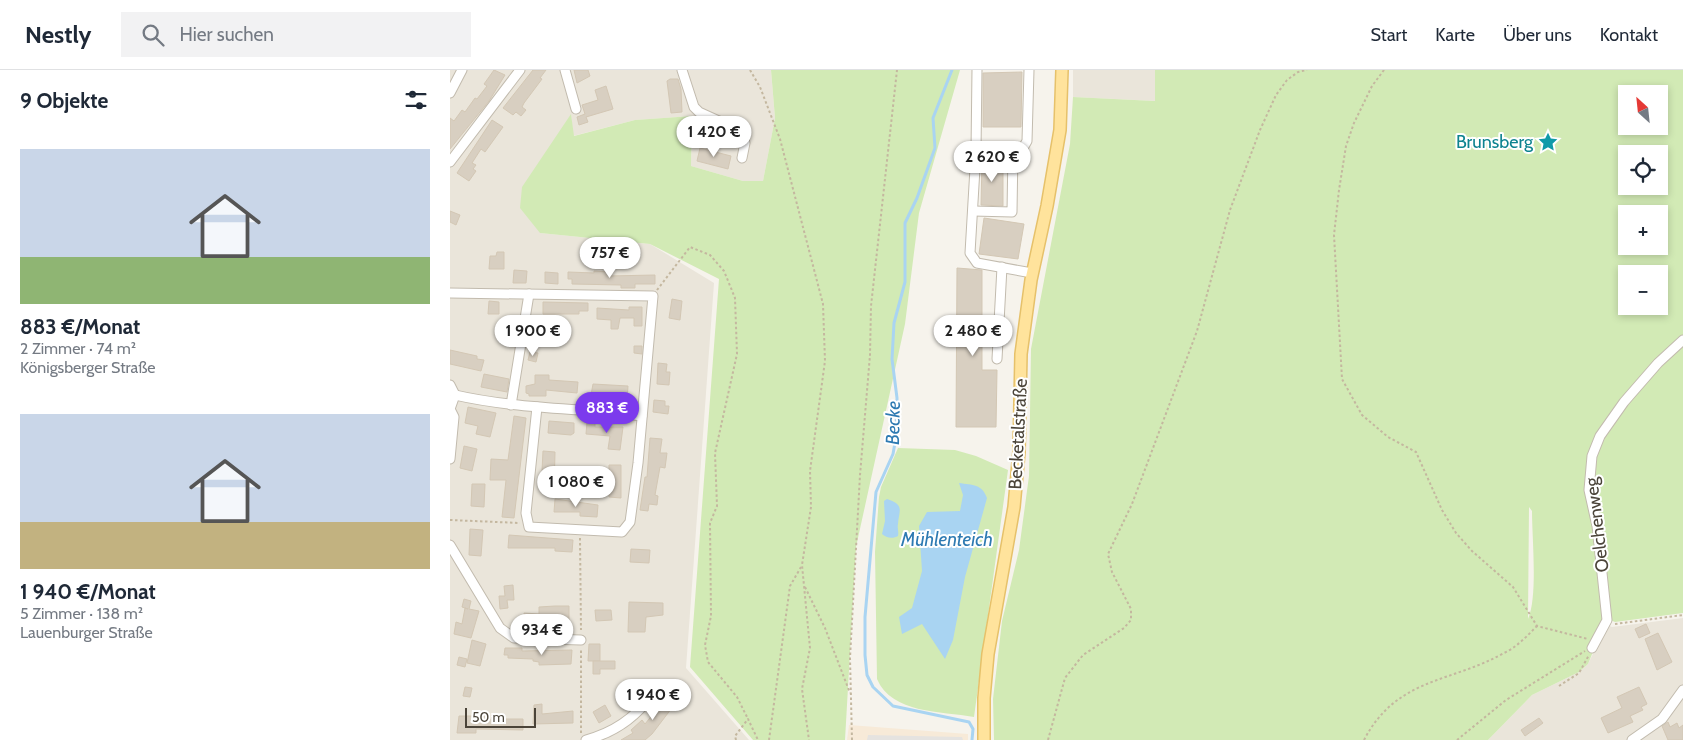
<!DOCTYPE html>
<html lang="de">
<meta charset="utf-8">
<style>
:root{--surface:#fff;--page:#f2f2f3;--text:#1f2937;--muted:#747a83;--line:#e0e1e3;--accent:#7c3aed}
body{margin:0;font-family:Cabin,sans-serif;background:var(--page);color:var(--text);height:100vh;display:flex;flex-direction:column;font-size:19px;white-space:nowrap}
*{box-sizing:border-box;margin:0}
p{font-size:16px;color:var(--muted)}
.icon{flex:none;width:28px;height:28px;fill:none;stroke:currentColor;stroke-width:2;stroke-linecap:round;stroke-linejoin:round}
.map{position:relative;flex:1;overflow:hidden}
.side{display:flex;flex-direction:column;background:var(--surface);width:450px}
.side>*{flex:none}
.needle{width:32px;rotate:333deg}
.controls{position:absolute;left:1168px;top:15px;display:grid;gap:10px}
.controls a{display:grid;place-items:center;width:50px;height:50px;border-radius:0px;background:var(--surface);box-shadow:0 2px 8px #0003;font-size:25px}
.scale{position:absolute;left:15px;bottom:12px;width:71px;box-sizing:border-box;padding-left:5px;border:2px solid #4b4439;border-top:0;font-size:14px;line-height:18px;white-space:nowrap;color:#4b4439;-webkit-text-stroke:4px #fff;paint-order:stroke}
.price{position:absolute;translate:-50% -42px;padding:0 11px;border-radius:18px;background:#fff;color:#222;font-size:16px;line-height:32px;filter:drop-shadow(0 1px 2px #0008)}
.price::after{content:'';position:absolute;left:50%;top:30px;width:15px;height:11px;margin-left:-8px;background:inherit;clip-path:polygon(0 0,100% 0,50% 100%)}
.price.selected{background:var(--accent);color:#fff}
ul{padding:0;list-style:none}
li{display:grid;align-content:center;gap:10px;height:265px;padding:0 20px}
li span{display:grid;place-items:center;height:155px;border-radius:0px;color:#555}
li>.icon{margin-inline-start:auto}
span .icon{width:90px;height:90px;fill:#fffc;stroke-width:1}
li b{font-size:21px}
h2{display:flex;justify-content:space-between;align-items:center;height:60px;padding:0 20px;font-size:21px}
header{display:flex;align-items:center;gap:30px;box-sizing:border-box;height:70px;padding:0 25px;background:var(--surface);border-bottom:1px solid var(--line)}
header strong{font-size:24px}
nav{display:flex;gap:28px;margin-inline-start:auto;font-size:18px}
.search{width:350px;height:45px;background:var(--page);display:flex;align-items:center;gap:12px;box-sizing:border-box;padding:0 18px;border-radius:0px;color:var(--muted);font-size:19px}
main{display:flex;flex:1;min-height:0}
.map>svg:first-child{display:block}
.residential{fill:#eae5da}
.commercial{fill:#f7ead8}
.green{fill:#d2eab5;fill-rule:evenodd}
.parking{fill:#e5e3e0}
.water{fill:#a9d4f2}
.lines{fill:none;stroke-linecap:round;stroke-linejoin:round}
.stream{stroke:#a9d4f2;stroke-width:3}
.building{fill:#d8cfc1;stroke:#d3c7b4}
.minor-casing{stroke:#c2bbae;stroke-width:11}
.major-casing{stroke:#e6c16a;stroke-width:14}
.path{stroke:#c4b79f;stroke-width:2;stroke-dasharray:2.5 2.5;stroke-linecap:butt}
.minor{stroke:#fff;stroke-width:9}
.major{stroke:#ffe39c;stroke-width:11}
.labels{text-anchor:middle;dominant-baseline:central;stroke-width:4;stroke-linejoin:round;paint-order:stroke}
.culture-label{font-size:18px;fill:#0d838f;stroke:#fff;text-anchor:end}
.street-label{font-size:18px;fill:#4b4439;stroke:#fff}
.water-label{font-size:19px;font-style:italic;fill:#2e7ab2;stroke:#fff}
</style>
<header>
<strong>Nestly</strong>
<div class="search"><svg class="icon" aria-label="search" viewBox="0 0 24 24"><circle cx="10" cy="10" r="6"/><path d="M15 15l6 6"/></svg>Hier suchen</div>
<nav><a>Start</a><a>Karte</a><a>Über uns</a><a>Kontakt</a></nav>
</header>
<main>
<section class="side">
<h2>9 Objekte<svg class="icon" aria-label="filters" viewBox="0 0 24 24"><path d="M4 7h16M4 17h16"/><circle cx="9" cy="7" r="2"/><circle cx="15" cy="17" r="2"/></svg></h2>
<ul>
<li><span style="background:linear-gradient(#c9d6e8 70%,#8fb573 0)"><svg class="icon" aria-label="home" viewBox="0 0 24 24"><path d="M3 11l9-7 9 7M6 9v11h12V9"/></svg></span><div><b>883 €/Monat</b><p>2 Zimmer · 74 m²</p><p>Königsberger Straße</p></div></li>
<li><span style="background:linear-gradient(#c9d6e8 70%,#c2b280 0)"><svg class="icon" aria-label="home" viewBox="0 0 24 24"><path d="M3 11l9-7 9 7M6 9v11h12V9"/></svg></span><div><b>1 940 €/Monat</b><p>5 Zimmer · 138 m²</p><p>Lauenburger Straße</p></div></li>
</ul>
</section>
<div class="map">
<svg width="1233" height="670" viewBox="0 0 1233 670">
<rect width="100%" height="100%" fill="#f6f3ec"/>
<g class="residential">
<polygon points="0,0 321,0 325,48 313,111 293,111 241,96 242,46 185,50 123,66 121,45 90,163 200,174 264,213 236,598 299,670 0,670"/>
<polygon points="623,0 705,0 706,31 623,27"/>
<polygon points="1233,548 1233,670 1038,670 1082,625 1129,602 1138,594 1157,555 1162,557"/>
</g>
<polygon class="commercial" points="399,655 518,664 518,670 397,670"/>
<g class="green">
<polygon points="321,0 510,0 469,143 455,254 406,477 395,670 303,670 240,597 269,209 200,174 90,163 70,138 72,117 121,44 124,66 185,50 242,46 241,96 293,111 313,111 325,48"/>
<path d="M705,0H1233V269L1160,349L1139,403L1156,550L1138,594L1129,602L1082,625L1038,670H544L543,629L552,551L569,480L579,406L581,279L620,74L623,27L705,31ZM1176,24H1209V56H1176ZM1176,84H1209V116H1176ZM1176,144H1209V176H1176ZM1176,204H1209V236H1176ZM1079,437L1082,441C1082,468 1088,526 1078,549Z"/>
<path d="M1233,272V543L1165,552L1158,549L1140,420C1143,353 1190,317 1233,272Z"/>
<path d="M448,378L505,380L526,386L558,400L524,647C491,641 442,644 427,609L425,482L429,427L431,417Z"/>
</g>
<polygon class="parking" points="418,665 512,667 513,670 417,670"/>
<g class="water">
<path d="M509,413C523,415 532,414 537,428L515,507L503,570L495,589L472,554L452,564L449,547L462,538L472,501L469,456L477,442L510,441L513,425Z"/>
<path d="M437,429C455,435 449,440 448,454C447,458 449,461 448,466C443,469 436,468 432,464L435,451L434,431Z"/>
</g>
<g class="lines">
<polyline class="stream" points="502,0 483,48 485,78 467,128 455,153 455,212 444,253 442,289 447,328 446,367 443,384 426,422 415,547 415,585 417,605 423,617 443,636 519,652 523,659 522,670"/>
</g>
<g class="building">
<polygon points="44,0 55,5 39,31 0,79 0,48 4,51 12,40 15,42 25,28 27,29 37,16 34,14"/>
<polygon points="83,0 96,0 90,8 92,9 74,33 72,37 76,40 71,46 66,42 63,45 53,38"/>
<polygon points="124,0 138,0 140,6 127,13"/>
<polygon points="572,2 571,57 533,57 533,3"/>
<polygon points="220,9 228,9 231,19 232,42 221,43 217,11"/>
<polygon points="156,16 163,39 136,47 138,52 129,55 127,47 135,44 132,35 148,30 145,20"/>
<polygon points="42,50 53,57 35,82 31,79 22,93 26,95 23,99 26,101 19,111 7,103"/>
<polygon points="250,78 281,86 278,99 247,91"/>
<polygon points="532,91 553,91 553,136 531,135"/>
<polygon points="0,141 10,145 6,155 0,152"/>
<polygon points="534,148 574,154 568,189 529,184"/>
<polygon points="47,182 54,182 54,199 39,199 40,186 46,186"/>
<polygon points="507,198 532,200 532,300 547,300 546,357 506,357"/>
<polygon points="64,200 77,201 76,213 63,213"/>
<polygon points="144,201 158,202 158,206 205,205 205,214 185,214 185,218 171,218 171,215 122,214 122,209 118,209 118,202 144,203"/>
<polygon points="95,202 108,203 108,214 95,213"/>
<polygon points="222,229 232,231 230,250 219,248"/>
<polygon points="39,231 49,232 49,244 38,244"/>
<polygon points="93,232 138,233 138,241 129,241 129,244 93,244"/>
<polygon points="179,237 192,237 192,256 184,256 184,248 170,248 168,259 161,259 161,250 147,249 147,238 179,240"/>
<polygon points="184,276 192,276 192,284 184,283"/>
<polygon points="0,280 27,286 27,289 34,290 31,301 0,294"/>
<polygon points="80,282 88,283 86,292 78,290"/>
<polygon points="208,293 217,294 216,302 220,302 219,315 207,314"/>
<polygon points="34,304 59,309 57,322 31,317"/>
<polygon points="85,305 99,305 99,310 128,312 127,323 96,320 96,326 79,326 79,324 76,323 76,316 85,314"/>
<polygon points="143,314 178,316 177,330 141,325"/>
<polygon points="204,330 215,331 215,336 219,336 218,344 203,342"/>
<polygon points="18,337 46,343 40,367 26,364 28,356 15,353"/>
<polygon points="64,346 76,348 64,448 52,447 56,410 40,410 41,389 58,390"/>
<polygon points="99,351 124,353 124,363 121,365 98,363"/>
<polygon points="137,352 145,353 145,357 173,357 170,380 158,379 160,366 136,364"/>
<polygon points="200,368 212,369 210,383 217,383 215,398 210,397 205,425 208,426 207,435 199,434 198,441 190,440 195,407 197,407"/>
<polygon points="14,376 27,379 22,401 10,398"/>
<polygon points="93,381 105,382 104,422 91,421"/>
<polygon points="159,395 171,395 171,428 159,427"/>
<polygon points="22,414 35,414 34,437 21,436"/>
<polygon points="105,429 148,435 147,447 130,446 130,442 104,442"/>
<polygon points="20,459 33,460 31,486 19,485"/>
<polygon points="59,465 123,470 122,482 105,481 105,478 58,478"/>
<polygon points="181,479 200,480 199,493 180,492"/>
<polygon points="63,515 64,530 57,530 58,538 50,539 49,526 55,526 54,516"/>
<polygon points="14,529 21,531 19,539 29,541 21,568 4,564 6,552 12,554 15,538 18,539 12,537"/>
<polygon points="179,532 213,533 213,545 196,547 195,562 178,562"/>
<polygon points="105,536 119,536 119,552 98,551 98,556 74,556 74,543 89,544 89,537"/>
<polygon points="145,540 161,540 162,550 146,551"/>
<polygon points="1196,554 1200,563 1189,568 1185,559"/>
<polygon points="1208,563 1222,592 1207,600 1195,569"/>
<polygon points="22,570 36,574 30,596 17,593"/>
<polygon points="139,574 150,574 150,591 138,591"/>
<polygon points="55,578 72,578 72,581 122,580 121,594 89,595 89,592 83,591 83,589 58,588 58,585 54,585"/>
<polygon points="9,587 17,589 15,597 7,595"/>
<polygon points="143,591 165,591 165,599 150,599 150,604 143,604"/>
<polygon points="180,611 191,619 177,637 170,632 178,621 175,618"/>
<polygon points="15,617 22,618 20,627 13,626"/>
<polygon points="1189,617 1197,634 1191,637 1193,640 1180,646 1183,652 1158,663 1151,648 1172,638 1167,627"/>
<polygon points="220,623 228,630 202,664 195,670 171,670 183,663 181,660 192,650 195,654"/>
<polygon points="92,634 92,644 123,641 123,653 83,654 84,635"/>
<polygon points="155,635 161,646 149,653 143,642"/>
<polygon points="9,646 47,646 47,649 73,649 73,660 26,659 26,663 7,663"/>
<polygon points="1089,648 1093,653 1075,666 1071,660"/>
<polygon points="1218,652 1220,657 1227,653 1229,658 1233,655 1233,670 1218,670 1212,656"/>
</g>
<g class="lines">
<defs>
<g id="minor">
<polyline points="115,0 126,39"/>
<polyline points="232,0 244,37 249,42 280,56 295,73 292,88"/>
<polyline points="527,0 526,81 520,183 527,193 582,203"/>
<polyline points="0,23 12,0"/>
<polyline points="526,81 567,80 573,78 577,71 579,0"/>
<polyline points="0,92 70,0"/>
<polyline points="523,141 562,142 563,80"/>
<polyline points="0,223 203,226 188,393 180,452 172,462 79,457 76,443 87,337"/>
<polyline points="547,289 552,197"/>
<polyline points="0,315 5,325 0,339"/>
<path d="M5,325C66,339 130,338 192,346"/>
<polyline points="61,335 79,224"/>
<polyline points="0,389 4,347 0,339"/>
<polyline points="0,475 50,558 64,568 131,570"/>
<polyline points="1142,578 1157,550 1147,456 1139,420 1142,386 1150,366 1174,332 1208,293 1233,270"/>
<path d="M136,670C162,663 184,649 200,627"/>
<polyline points="1182,670 1212,649 1233,620"/>
</g>
<polyline id="major" points="534,670 534,628 538,584 564,437 569,382 571,284 581,210 597,136 610,60 612,0"/>
</defs>
<use href="#minor" class="minor-casing"/>
<use href="#major" class="major-casing"/>
<g class="path">
<polyline points="300,0 310,17 330,69 373,234 375,291 360,401 361,437 352,495 360,578 352,619 359,670"/>
<polyline points="934,0 922,16 904,53 896,76 889,120 884,165 892,309 912,345 938,367 966,382 992,440 1006,463 1022,481 1063,517 1087,556 1138,569"/>
<polyline points="207,220 240,177 260,185 274,201 285,228 287,284 265,383 267,436 260,453 261,546 255,575 258,592 287,627 298,649"/>
<polyline points="0,450 70,453"/>
<polyline points="130,468 131,560"/>
<polyline points="355,517 375,558 400,623"/>
<polyline points="1165,554 1233,545"/>
<polyline points="1109,616 1129,603 1139,585"/>
<polyline points="131,663 131,578"/>
<polyline points="286,670 285,666 298,649 308,670"/>
<polyline points="319,670 340,516 351,497"/>
<polyline points="402,670 400,588 410,405 420,285 421,236 447,0"/>
<polyline points="598,670 615,608 633,585 674,558 681,550 681,539 662,502 658,484 682,434 747,261 780,140 810,60 826,25 837,10 848,2 857,0"/>
<path d="M914,670C947,607 1001,613 1054,583C1067,577 1077,566 1087,556"/>
<polyline points="1007,670 1056,630 1135,581"/>
</g>
<use href="#minor" class="minor"/>
<use href="#major" class="major"/>
</g>
<defs>
<symbol id="sight-bare" viewBox="-9 -9 18 18"><path d="M0-6L1.8-2.2L6-1.7L2.9 1.2L3.7 5.4L0 3.3L-3.7 5.4L-2.9 1.2L-6-1.7L-1.8-2.2Z" fill="#0f9aa8" stroke="#fff" stroke-width="2.5" paint-order="stroke"/></symbol>
</defs>
<g fill-rule="evenodd">
<use href="#sight-bare" x="1084" y="58" width="28" height="28"/>
</g>
<g class="labels">
<g class="culture-label">
<text x="1083" y="72">Brunsberg</text>
</g>
<g class="street-label">
<text transform="translate(568 364) rotate(-87)">Becketalstraße</text>
<text transform="translate(1147 455) rotate(-97)">Oelchenweg</text>
</g>
<g class="water-label">
<text transform="translate(443 353) rotate(-89)">Becke</text>
<text x="497" y="469">Mühlenteich</text>
</g>
</g>
</svg>
<div class="controls">
<a><svg class="needle" viewBox="-14 -14 28 28"><path d="M0-13l5 13h-10z" fill="#e53935"/><path d="M0 13l5-13h-10z" fill="#747a83"/></svg></a>
<a><svg class="icon" aria-label="locate" viewBox="0 0 24 24"><circle cx="12" cy="12" r="6"/><path d="M12 2v4M12 18v4M2 12h4M18 12h4"/></svg></a>
<a>+</a>
<a>−</a>
</div>
<div class="scale">50 m</div>
<b class="price" style="left:264px;top:88px">1 420 €</b>
<b class="price" style="left:542px;top:113px">2 620 €</b>
<b class="price" style="left:160px;top:209px">757 €</b>
<b class="price" style="left:83px;top:287px">1 900 €</b>
<b class="price" style="left:523px;top:287px">2 480 €</b>
<b class="price selected" style="left:157px;top:364px">883 €</b>
<b class="price" style="left:126px;top:438px">1 080 €</b>
<b class="price" style="left:92px;top:586px">934 €</b>
<b class="price" style="left:203px;top:651px">1 940 €</b>
</div>
</main>
